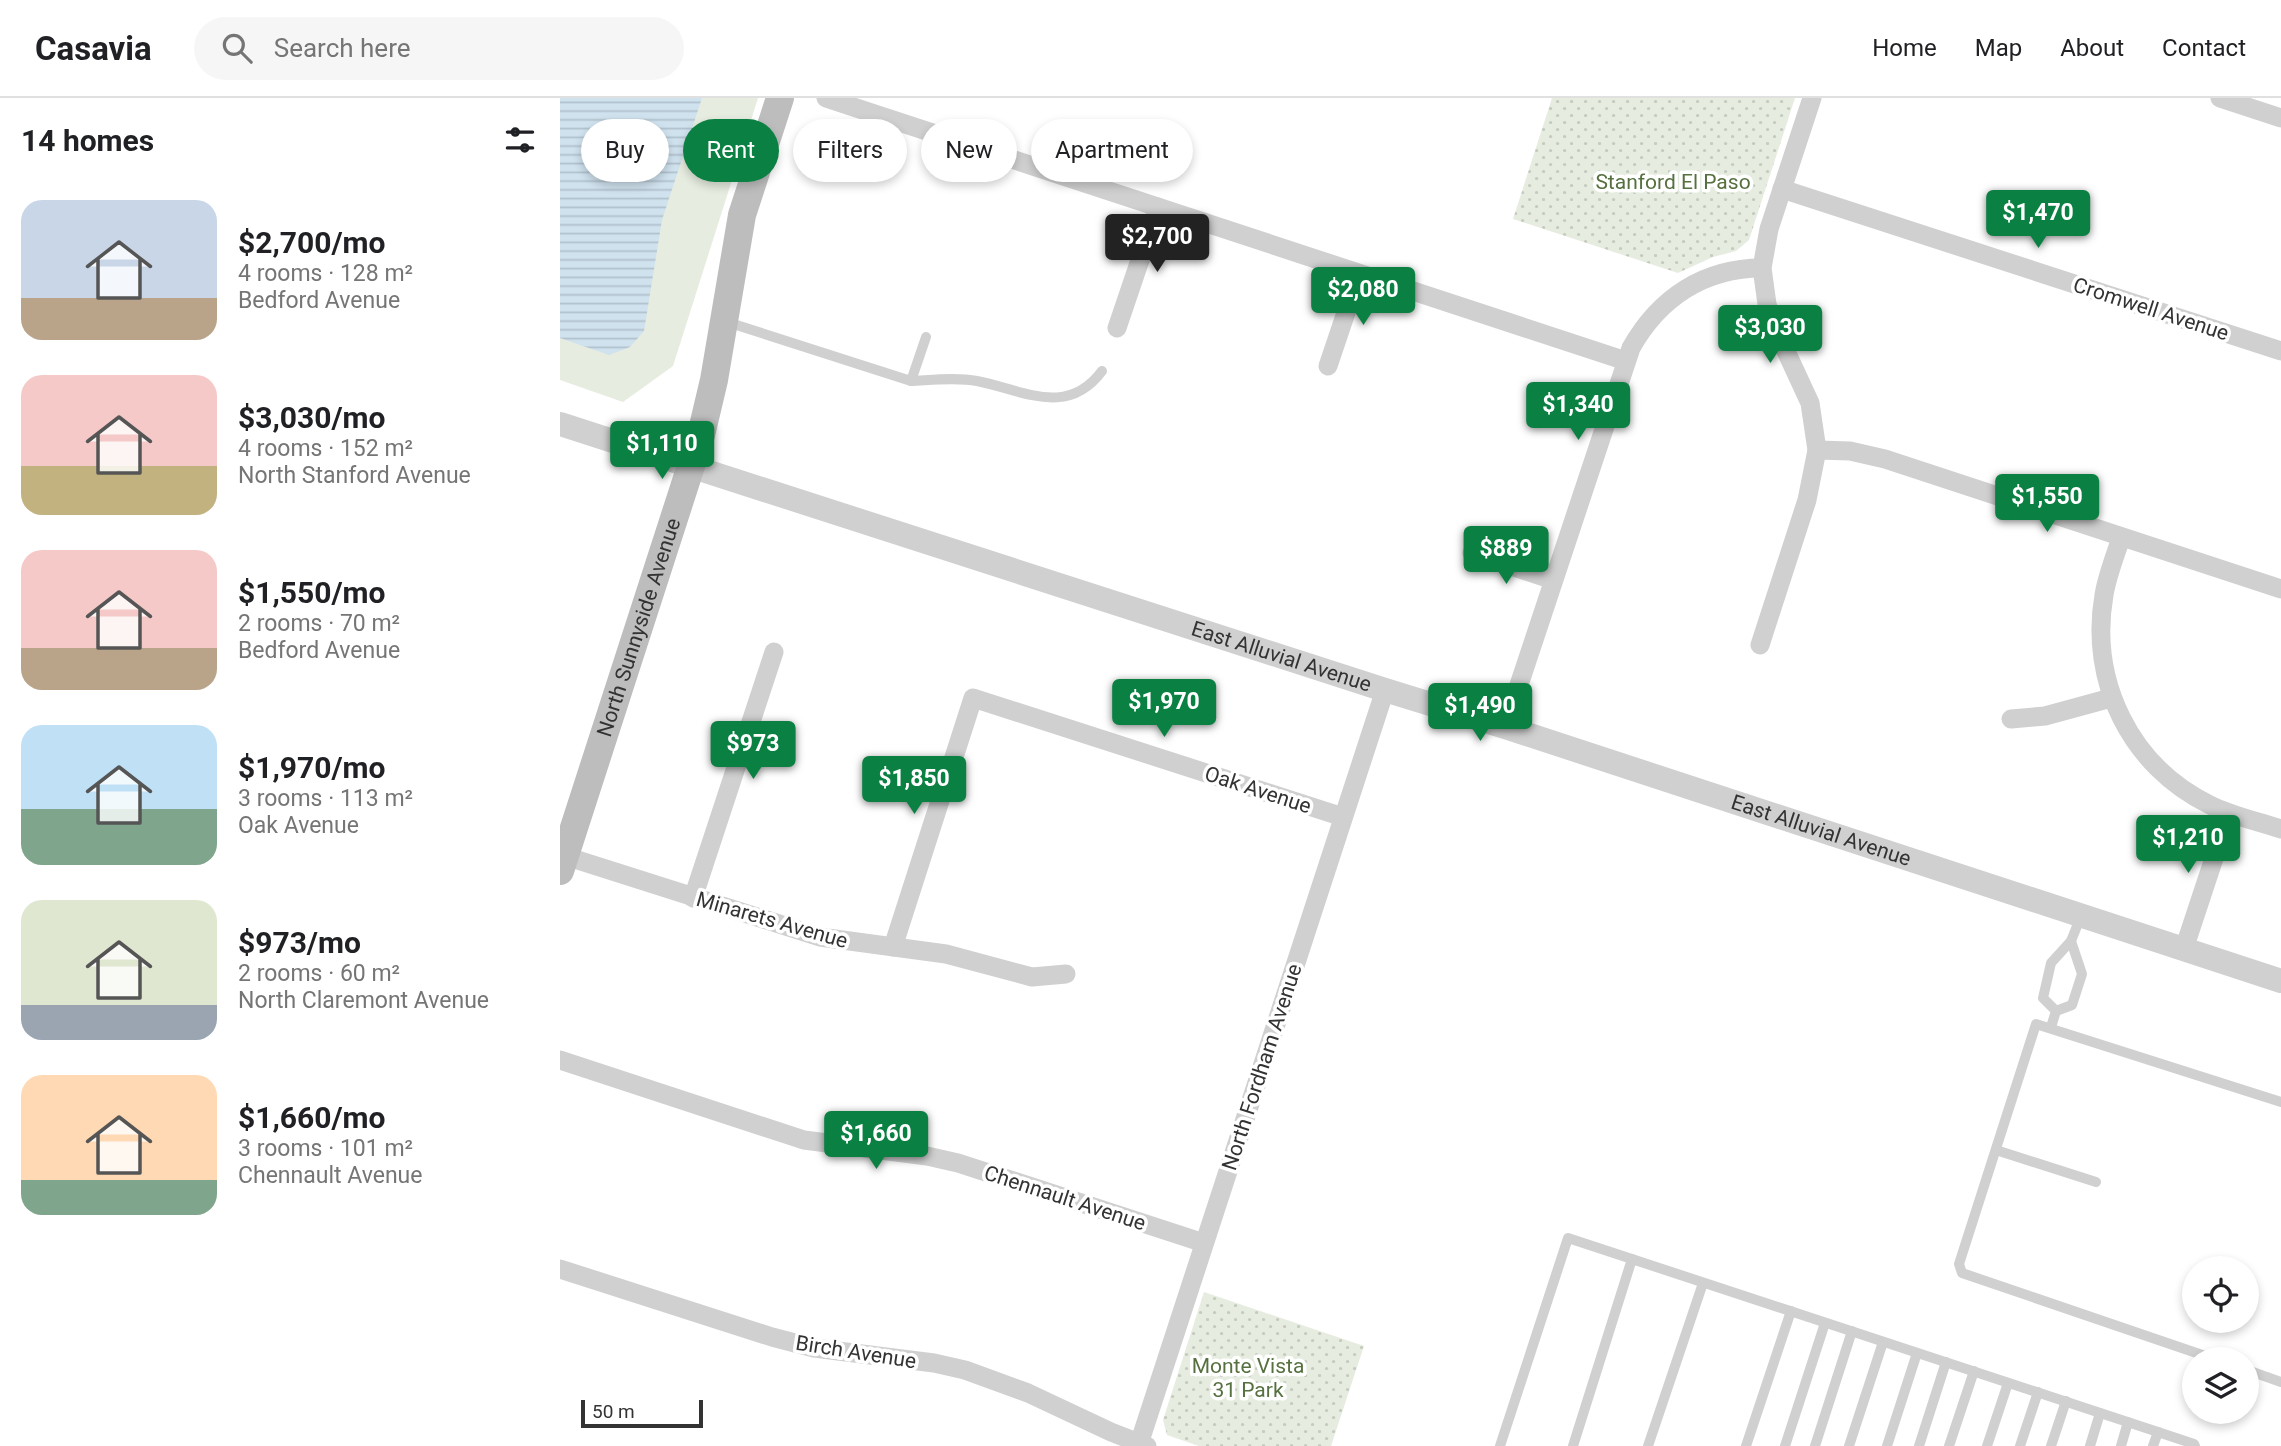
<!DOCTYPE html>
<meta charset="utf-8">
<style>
:root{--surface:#fff;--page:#f6f6f6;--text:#202124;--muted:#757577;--line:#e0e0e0;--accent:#0b8043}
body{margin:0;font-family:Roboto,sans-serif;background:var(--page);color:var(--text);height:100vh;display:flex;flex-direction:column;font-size:26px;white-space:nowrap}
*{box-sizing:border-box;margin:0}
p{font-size:23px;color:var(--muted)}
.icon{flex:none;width:38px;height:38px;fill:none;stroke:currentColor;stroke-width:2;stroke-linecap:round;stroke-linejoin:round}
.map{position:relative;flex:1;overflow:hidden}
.panel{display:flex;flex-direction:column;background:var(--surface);width:560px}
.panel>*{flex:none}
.banner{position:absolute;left:21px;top:21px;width:665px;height:63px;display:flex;gap:14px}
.tools{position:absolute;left:1622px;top:1158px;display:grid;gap:14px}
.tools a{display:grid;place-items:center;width:77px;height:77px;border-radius:50%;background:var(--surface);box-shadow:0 4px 10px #0003;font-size:35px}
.scale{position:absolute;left:21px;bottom:18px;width:122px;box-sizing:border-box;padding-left:7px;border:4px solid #333;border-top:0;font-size:19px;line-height:24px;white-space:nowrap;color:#333;-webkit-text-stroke:5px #fff;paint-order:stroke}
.price{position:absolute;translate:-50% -60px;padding:0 16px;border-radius:7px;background:var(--accent);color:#fff;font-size:23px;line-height:46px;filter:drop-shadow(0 2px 4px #0008)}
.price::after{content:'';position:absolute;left:50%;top:42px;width:21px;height:16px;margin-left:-10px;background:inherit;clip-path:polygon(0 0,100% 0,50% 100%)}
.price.current{background:#222;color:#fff}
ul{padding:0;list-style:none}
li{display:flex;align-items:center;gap:21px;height:175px;padding:0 21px}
li span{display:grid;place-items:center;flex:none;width:196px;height:140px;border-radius:21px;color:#555}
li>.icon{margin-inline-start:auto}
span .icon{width:84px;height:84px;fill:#fffc;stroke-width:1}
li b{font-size:30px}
h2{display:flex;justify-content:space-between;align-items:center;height:84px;padding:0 21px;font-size:30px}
.pill{padding:0 24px;border-radius:32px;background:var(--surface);box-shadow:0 4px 10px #0003;font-size:24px;line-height:63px}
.pill.current{background:var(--accent);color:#fff}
header{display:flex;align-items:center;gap:42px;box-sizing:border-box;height:98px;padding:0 35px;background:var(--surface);border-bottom:2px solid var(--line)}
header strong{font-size:33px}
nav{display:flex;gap:38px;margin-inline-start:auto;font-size:24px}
.search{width:490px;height:63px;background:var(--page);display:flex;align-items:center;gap:18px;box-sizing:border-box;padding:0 24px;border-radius:38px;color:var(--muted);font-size:26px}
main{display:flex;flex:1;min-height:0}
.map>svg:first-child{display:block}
.grass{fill:#e6ecdf}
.park{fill:url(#park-dots)}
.water{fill:url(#water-rules)}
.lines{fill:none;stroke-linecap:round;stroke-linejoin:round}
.service{stroke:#d0d0d0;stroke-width:10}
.minor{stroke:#d0d0d0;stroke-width:19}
.tertiary{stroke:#d0d0d0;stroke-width:24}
.secondary{stroke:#bdbdbd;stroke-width:28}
.labels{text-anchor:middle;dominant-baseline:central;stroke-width:7;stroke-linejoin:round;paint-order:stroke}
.park-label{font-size:21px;fill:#56703f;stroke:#fff}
.street-label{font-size:21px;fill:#333;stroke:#fff}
</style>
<header>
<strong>Casavia</strong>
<div class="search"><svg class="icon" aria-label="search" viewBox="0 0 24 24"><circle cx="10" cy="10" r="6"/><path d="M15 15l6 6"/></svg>Search here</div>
<nav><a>Home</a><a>Map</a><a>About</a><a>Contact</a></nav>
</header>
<main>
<section class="panel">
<h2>14 homes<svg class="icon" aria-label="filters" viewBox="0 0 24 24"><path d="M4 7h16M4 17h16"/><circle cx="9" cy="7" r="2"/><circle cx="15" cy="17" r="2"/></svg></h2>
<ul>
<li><span style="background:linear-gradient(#c9d6e8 70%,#b9a48a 0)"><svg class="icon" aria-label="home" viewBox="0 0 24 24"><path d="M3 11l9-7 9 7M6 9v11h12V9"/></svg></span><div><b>$2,700/mo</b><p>4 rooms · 128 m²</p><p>Bedford Avenue</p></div></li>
<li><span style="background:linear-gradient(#f6c9c9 65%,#c2b280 0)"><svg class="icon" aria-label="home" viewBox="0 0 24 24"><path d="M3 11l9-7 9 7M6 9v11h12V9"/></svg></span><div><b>$3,030/mo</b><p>4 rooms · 152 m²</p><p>North Stanford Avenue</p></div></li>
<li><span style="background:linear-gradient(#f6c9c9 70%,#b9a48a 0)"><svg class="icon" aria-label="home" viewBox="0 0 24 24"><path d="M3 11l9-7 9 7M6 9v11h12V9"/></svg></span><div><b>$1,550/mo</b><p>2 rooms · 70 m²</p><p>Bedford Avenue</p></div></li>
<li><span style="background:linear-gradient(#bfe0f5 60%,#7fa58c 0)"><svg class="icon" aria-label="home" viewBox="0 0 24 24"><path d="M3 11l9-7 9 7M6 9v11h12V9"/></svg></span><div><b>$1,970/mo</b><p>3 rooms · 113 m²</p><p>Oak Avenue</p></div></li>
<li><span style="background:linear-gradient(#dfe7d0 75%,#9aa5b1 0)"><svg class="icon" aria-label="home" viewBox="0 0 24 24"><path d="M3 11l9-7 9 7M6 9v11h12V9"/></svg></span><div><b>$973/mo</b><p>2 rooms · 60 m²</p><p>North Claremont Avenue</p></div></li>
<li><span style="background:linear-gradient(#ffd9b3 75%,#7fa58c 0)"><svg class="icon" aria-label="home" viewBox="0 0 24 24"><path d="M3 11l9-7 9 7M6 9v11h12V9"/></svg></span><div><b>$1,660/mo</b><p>3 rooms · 101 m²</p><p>Chennault Avenue</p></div></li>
</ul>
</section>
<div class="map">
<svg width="1721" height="1348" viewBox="0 0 1721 1348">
<defs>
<pattern id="park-dots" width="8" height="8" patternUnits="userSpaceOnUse" patternTransform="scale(1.75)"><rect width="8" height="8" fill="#e6ecdf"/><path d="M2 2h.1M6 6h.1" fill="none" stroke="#c6cbc0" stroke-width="1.8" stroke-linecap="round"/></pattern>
<pattern id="water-rules" width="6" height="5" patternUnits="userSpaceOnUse" patternTransform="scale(1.75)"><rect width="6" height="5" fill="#cfe2ee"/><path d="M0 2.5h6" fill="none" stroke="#b2c2cd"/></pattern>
</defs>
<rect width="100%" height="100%" fill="#fff"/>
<polygon class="grass" points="0,0 198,0 113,268 63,304 0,282"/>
<g class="park">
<polygon points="992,0 1235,0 1189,142 1176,153 1153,159 1118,175 953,121"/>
<polygon points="644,1194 804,1248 771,1348 639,1348 607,1337 603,1322"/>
</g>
<polygon class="water" points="0,0 142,0 102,122 84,233 70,249 49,257 0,240"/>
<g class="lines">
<g class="service">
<polyline points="167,224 351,283 366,239"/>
<path d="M351,283C372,282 397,279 417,283C463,292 507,320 542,273"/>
<polyline points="1496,913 1512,907 1522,876 1511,843"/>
<polyline points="1491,929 1496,913 1483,900 1491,865 1511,843 1521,818"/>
<polyline points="1436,1052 1536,1084"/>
<polyline points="1657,1262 1402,1175 1399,1166 1476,926 1721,1004"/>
<polyline points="1687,1272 1721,1284"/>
<polyline points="940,1348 1008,1140 1598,1334 1634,1346 1635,1348"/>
<polyline points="1013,1348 1072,1161"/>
<polyline points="1088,1348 1143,1185"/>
<polyline points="1186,1348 1231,1213"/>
<polyline points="1225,1348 1265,1225"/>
<polyline points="1255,1348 1292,1233"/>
<polyline points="1289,1348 1323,1244"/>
<polyline points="1327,1348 1357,1255"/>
<polyline points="1359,1348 1386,1264"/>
<polyline points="1389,1348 1414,1273"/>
<polyline points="1427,1348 1448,1285"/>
<polyline points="1460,1348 1478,1294"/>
<polyline points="1491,1348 1506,1303"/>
<polyline points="1530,1348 1540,1315"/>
<polyline points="1561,1348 1568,1324"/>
<polyline points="1593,1348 1598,1334"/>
</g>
<g class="minor">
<polyline points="266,0 1066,263"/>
<polyline points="1660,0 1721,20"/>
<polyline points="1222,91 1721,253"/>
<polyline points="557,230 598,109"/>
<polyline points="768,268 799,176"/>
<polyline points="1257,352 1290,353 1325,361 1721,491"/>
<path d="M1561,440C1555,458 1547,478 1544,497C1529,583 1570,668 1650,707C1672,718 1697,723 1721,731"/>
<polyline points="912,455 993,482"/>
<polyline points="1200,547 1247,402 1257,352 1250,305 1212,223 1207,206 1202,170 1209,131 1252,0"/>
<polyline points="1451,621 1485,618 1551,600"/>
<path d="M945,629L1071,250C1099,200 1144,170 1202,170"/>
<polyline points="5,758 260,839 386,856 472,879 506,876"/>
<polyline points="133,800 214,554"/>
<polyline points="333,849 413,600 783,719"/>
<polyline points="1624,851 1669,715"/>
<polyline points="0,962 244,1042 367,1058 398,1065 644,1145"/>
<polyline points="0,1171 212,1239 254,1250 374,1265 405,1272 468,1295 551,1334 587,1348"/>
<polyline points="579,1346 825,592"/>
</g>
<path class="tertiary" id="s1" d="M0,326L825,592L945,629L1721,883"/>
<path class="secondary" id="s2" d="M0,773L141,337L154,282L182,117L220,0"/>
</g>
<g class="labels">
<g class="park-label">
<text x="1113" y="84">Stanford El Paso</text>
<text x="688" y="1268">Monte Vista<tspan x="688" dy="24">31 Park</tspan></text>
</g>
<g class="street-label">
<text transform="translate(1591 211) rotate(18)">Cromwell Avenue</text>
<text stroke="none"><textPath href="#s2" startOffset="256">North Sunnyside Avenue</textPath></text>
<text stroke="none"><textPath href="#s1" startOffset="758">East Alluvial Avenue</textPath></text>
<text transform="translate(698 692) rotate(18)">Oak Avenue</text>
<text stroke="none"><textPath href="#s1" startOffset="1325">East Alluvial Avenue</textPath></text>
<text transform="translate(212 822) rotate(16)">Minarets Avenue</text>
<text transform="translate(702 969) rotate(-72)">North Fordham Avenue</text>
<text transform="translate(505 1100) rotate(18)">Chennault Avenue</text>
<text transform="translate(296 1254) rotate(9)">Birch Avenue</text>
</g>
</g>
</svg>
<div class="tools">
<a><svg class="icon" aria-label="locate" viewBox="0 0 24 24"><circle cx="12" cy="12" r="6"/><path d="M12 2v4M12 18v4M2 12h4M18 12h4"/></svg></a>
<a><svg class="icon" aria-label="layers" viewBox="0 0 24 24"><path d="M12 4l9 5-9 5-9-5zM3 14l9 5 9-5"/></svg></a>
</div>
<div class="scale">50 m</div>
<b class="price" style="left:1478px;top:152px">$1,470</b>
<b class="price current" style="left:597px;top:176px">$2,700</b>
<b class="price" style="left:803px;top:229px">$2,080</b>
<b class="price" style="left:1210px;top:267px">$3,030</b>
<b class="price" style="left:1018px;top:344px">$1,340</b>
<b class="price" style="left:102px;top:383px">$1,110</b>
<b class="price" style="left:1487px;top:436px">$1,550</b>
<b class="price" style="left:946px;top:488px">$889</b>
<b class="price" style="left:604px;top:641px">$1,970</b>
<b class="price" style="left:920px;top:645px">$1,490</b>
<b class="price" style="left:193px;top:683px">$973</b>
<b class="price" style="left:354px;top:718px">$1,850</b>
<b class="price" style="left:1628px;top:777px">$1,210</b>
<b class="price" style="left:316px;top:1073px">$1,660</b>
<div class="banner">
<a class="pill">Buy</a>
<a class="pill current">Rent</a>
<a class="pill">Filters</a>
<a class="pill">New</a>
<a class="pill">Apartment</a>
</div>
</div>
</main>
